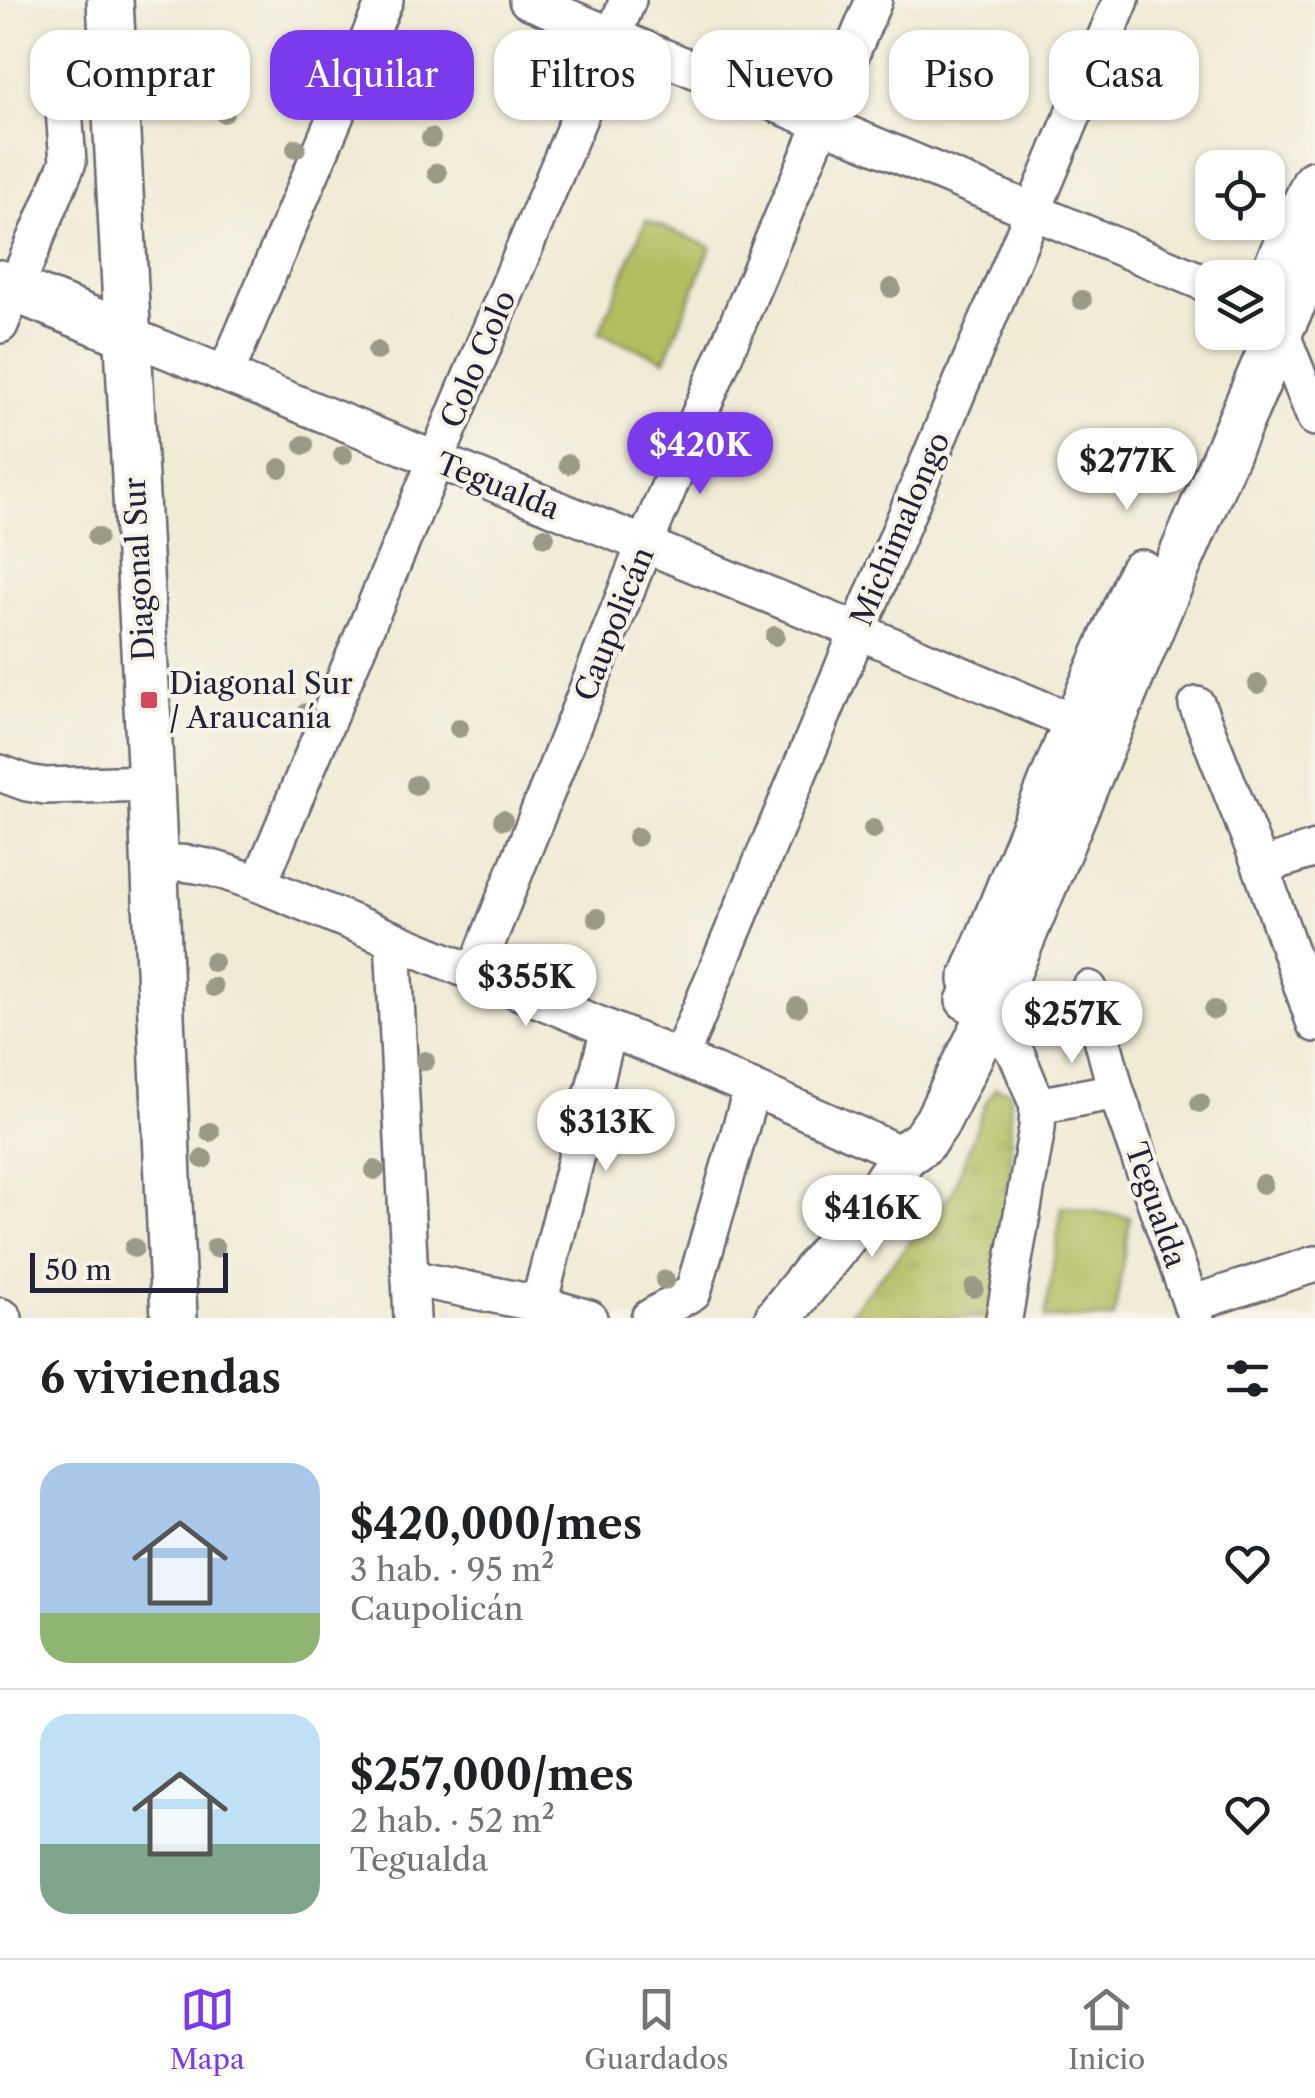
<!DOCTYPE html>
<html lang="es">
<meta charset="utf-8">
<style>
:root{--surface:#fff;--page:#f6f6f6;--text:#202124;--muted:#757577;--line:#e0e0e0;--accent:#7c3aed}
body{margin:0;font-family:"Libre Caslon Text",serif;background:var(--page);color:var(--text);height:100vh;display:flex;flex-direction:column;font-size:38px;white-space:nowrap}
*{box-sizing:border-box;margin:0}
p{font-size:32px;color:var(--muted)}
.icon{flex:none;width:55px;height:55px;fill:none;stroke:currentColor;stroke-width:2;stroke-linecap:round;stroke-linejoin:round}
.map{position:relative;height:1318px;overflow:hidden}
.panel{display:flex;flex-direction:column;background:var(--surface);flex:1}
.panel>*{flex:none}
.guide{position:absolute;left:30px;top:30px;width:1255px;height:90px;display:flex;gap:20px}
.buttons{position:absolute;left:1195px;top:150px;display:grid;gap:20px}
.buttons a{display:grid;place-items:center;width:90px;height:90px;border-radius:20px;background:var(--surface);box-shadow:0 2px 8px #0004;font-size:50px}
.scale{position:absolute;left:30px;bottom:25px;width:198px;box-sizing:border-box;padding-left:10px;border:5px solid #22223b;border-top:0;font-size:28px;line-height:35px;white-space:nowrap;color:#22223b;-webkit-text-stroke:8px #f7f3e8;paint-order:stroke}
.price{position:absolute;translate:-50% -85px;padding:0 22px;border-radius:35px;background:#fff;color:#222;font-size:32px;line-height:65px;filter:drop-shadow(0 2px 5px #0008)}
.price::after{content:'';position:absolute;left:50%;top:60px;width:30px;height:22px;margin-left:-15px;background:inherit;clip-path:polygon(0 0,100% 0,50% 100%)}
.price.selected{background:var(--accent);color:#fff}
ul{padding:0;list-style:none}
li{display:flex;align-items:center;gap:30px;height:250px;padding:0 40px}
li+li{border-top:2px solid var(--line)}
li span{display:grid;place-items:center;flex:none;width:280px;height:200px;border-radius:30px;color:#555}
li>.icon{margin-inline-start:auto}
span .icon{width:120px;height:120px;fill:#fffc;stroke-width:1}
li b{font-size:42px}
h2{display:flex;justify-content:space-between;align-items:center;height:120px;padding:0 40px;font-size:42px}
.chip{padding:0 35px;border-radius:30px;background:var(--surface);box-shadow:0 2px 8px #0004;font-size:35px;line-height:90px}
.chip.selected{background:var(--accent);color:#fff}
.menu{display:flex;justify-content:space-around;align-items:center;height:140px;border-top:2px solid var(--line);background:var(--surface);font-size:28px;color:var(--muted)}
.menu a{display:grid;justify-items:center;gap:5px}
.menu .selected{color:var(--accent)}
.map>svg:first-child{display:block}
.grass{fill:url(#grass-tufts);stroke:#6a704d;stroke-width:2.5}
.pitch{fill:#b1bd5f;stroke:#6a704d;stroke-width:2.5}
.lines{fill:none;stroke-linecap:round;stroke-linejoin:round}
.minor-casing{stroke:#6a6871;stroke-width:40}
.major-casing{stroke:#6a6871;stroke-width:50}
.minor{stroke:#fff;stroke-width:35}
.major{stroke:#fff;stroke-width:45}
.tree{fill:#9a9a87}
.poi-dot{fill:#d1495b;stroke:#f7f3e8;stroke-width:4}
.labels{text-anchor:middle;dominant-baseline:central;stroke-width:8;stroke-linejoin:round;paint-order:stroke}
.street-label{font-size:30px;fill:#22223b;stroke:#f7f3e8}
.poi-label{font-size:30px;fill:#22223b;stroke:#f7f3e8;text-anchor:start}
</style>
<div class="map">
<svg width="1315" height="1318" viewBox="0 0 1315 1318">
<defs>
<pattern id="grass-tufts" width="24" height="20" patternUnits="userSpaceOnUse" patternTransform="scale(2.5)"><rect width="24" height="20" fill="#b1bd5f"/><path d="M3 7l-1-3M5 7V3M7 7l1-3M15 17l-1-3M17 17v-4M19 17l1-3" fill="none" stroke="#98a253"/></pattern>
</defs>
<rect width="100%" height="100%" fill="#f7f3e8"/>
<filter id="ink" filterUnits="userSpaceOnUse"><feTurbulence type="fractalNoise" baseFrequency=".01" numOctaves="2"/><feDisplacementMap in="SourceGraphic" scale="20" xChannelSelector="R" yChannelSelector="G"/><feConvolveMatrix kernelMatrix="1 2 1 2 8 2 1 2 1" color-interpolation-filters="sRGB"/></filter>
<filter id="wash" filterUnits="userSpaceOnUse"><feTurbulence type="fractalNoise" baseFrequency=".0048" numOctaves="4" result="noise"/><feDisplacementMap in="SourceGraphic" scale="40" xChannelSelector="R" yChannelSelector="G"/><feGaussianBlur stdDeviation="2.25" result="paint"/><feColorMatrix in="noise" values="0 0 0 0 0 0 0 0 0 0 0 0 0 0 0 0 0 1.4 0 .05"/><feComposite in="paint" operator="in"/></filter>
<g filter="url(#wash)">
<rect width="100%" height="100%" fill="#f0ebd5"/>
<path class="grass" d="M995,1088L1010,1091C1013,1167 1009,1245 990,1318H845L952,1193L985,1104Z"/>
<g class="pitch">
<polygon points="646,220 711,247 665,360 599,333"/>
<polygon points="1062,1206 1130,1217 1114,1318 1045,1318"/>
</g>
</g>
<g filter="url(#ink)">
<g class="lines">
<defs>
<g id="minor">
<polyline points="527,0 1212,286"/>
<polyline points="1271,320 1280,330 1315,418"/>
<polyline points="0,325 68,162 63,97"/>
<polyline points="126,334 858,631 1097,732"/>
<polyline points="226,373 385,0"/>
<polyline points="1197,705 1261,867 1315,1024"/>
<polyline points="0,773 27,783 45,786 151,783"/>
<path d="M154,863C199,861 218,869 259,884L752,1088L904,1155"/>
<polyline points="1261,867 1315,849"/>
<polyline points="259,884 628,0"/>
<polyline points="393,939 412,1318"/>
<polyline points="475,973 644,546 874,0"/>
<polyline points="1089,989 1116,1091 1196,1318"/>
<polyline points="964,1001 990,1015 1018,1057 1038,1106 1037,1128 1004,1318"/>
<polyline points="680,1058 1121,0"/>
<polyline points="1038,1106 1116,1091"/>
<polyline points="410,1278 539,1304 589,1318"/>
<polyline points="539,1304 609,1029"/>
<polyline points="1191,1304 1315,1264"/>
<polyline points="0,1316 4,1318"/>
<polyline points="649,1318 693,1292 752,1088"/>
</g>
<g id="major">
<polyline points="110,0 151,783 174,1318"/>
<polyline points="0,283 126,334"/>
<polyline points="1268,285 1315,183"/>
<polyline points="972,980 1076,723 1141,573"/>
<polyline points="778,1318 879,1192 904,1155 923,1142 937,1122 990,1015 1158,611 1280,330 1315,256"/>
</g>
</defs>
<use href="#minor" class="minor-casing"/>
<use href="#major" class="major-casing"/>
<use href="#minor" class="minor"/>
<use href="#major" class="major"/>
</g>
<g class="tree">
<circle cx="70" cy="69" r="10"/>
<circle cx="224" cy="113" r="10"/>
<circle cx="431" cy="138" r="10"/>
<circle cx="296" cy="148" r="10"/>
<circle cx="437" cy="173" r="10"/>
<circle cx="891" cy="288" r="10"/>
<circle cx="1082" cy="300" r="10"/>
<circle cx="377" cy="351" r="10"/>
<circle cx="304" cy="445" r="10"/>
<circle cx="343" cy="455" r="10"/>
<circle cx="568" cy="464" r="10"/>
<circle cx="280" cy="468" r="10"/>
<circle cx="97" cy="537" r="10"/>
<circle cx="545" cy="537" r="10"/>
<circle cx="775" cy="636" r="10"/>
<circle cx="1258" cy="684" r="10"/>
<circle cx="306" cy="713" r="10"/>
<circle cx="459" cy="728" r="10"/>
<circle cx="416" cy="785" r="10"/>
<circle cx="503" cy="820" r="10"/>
<circle cx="873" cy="829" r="10"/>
<circle cx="637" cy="837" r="10"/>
<circle cx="597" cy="918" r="10"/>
<circle cx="213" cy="962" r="10"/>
<circle cx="213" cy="987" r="10"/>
<circle cx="797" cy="1007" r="10"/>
<circle cx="1214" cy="1010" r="10"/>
<circle cx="1069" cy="1025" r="10"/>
<circle cx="425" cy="1061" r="10"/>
<circle cx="1200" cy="1103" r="10"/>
<circle cx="210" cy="1132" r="10"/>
<circle cx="203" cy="1159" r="10"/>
<circle cx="375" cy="1170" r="10"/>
<circle cx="1263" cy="1184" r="10"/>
<circle cx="134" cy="1248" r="10"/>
<circle cx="215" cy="1248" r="10"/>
<circle cx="665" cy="1280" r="10"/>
<circle cx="974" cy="1288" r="10"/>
</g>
</g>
<rect class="poi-dot" x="139" y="690" width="20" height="20" rx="5"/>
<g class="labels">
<g class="street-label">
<text transform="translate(478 359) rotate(-67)">Colo Colo</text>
<text transform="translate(498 486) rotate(22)">Tegualda</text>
<text transform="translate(900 529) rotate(-67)">Michimalongo</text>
<text transform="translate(139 569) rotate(-93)">Diagonal Sur</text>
<text transform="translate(614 624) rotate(-68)">Caupolicán</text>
<text transform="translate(1156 1205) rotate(71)">Tegualda</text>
</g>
<g class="poi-label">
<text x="169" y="683">Diagonal Sur<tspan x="169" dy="34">/ Araucanía</tspan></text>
</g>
</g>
</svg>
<div class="buttons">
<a><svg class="icon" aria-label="locate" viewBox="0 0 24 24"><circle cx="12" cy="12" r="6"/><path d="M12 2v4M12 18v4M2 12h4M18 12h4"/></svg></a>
<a><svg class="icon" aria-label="layers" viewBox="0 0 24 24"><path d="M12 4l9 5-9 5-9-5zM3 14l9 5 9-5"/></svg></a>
</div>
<div class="scale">50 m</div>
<b class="price selected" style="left:700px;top:497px">$420K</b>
<b class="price" style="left:1127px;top:513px">$277K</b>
<b class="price" style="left:526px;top:1029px">$355K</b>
<b class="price" style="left:1072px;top:1066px">$257K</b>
<b class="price" style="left:606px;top:1174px">$313K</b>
<b class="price" style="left:872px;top:1260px">$416K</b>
<div class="guide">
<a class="chip">Comprar</a>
<a class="chip selected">Alquilar</a>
<a class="chip">Filtros</a>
<a class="chip">Nuevo</a>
<a class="chip">Piso</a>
<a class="chip">Casa</a>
</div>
</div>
<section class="panel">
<h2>6 viviendas<svg class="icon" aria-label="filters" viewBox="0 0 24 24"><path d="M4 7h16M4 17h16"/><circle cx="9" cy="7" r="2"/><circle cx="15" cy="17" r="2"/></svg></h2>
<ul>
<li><span style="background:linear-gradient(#a9c7e8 75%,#8fb573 0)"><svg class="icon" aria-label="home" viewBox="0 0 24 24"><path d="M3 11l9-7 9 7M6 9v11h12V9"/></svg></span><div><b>$420,000/mes</b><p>3 hab. · 95 m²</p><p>Caupolicán</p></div><svg class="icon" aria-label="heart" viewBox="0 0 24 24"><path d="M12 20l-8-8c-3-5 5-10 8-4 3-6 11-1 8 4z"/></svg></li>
<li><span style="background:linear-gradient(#bfe0f5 65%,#7fa58c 0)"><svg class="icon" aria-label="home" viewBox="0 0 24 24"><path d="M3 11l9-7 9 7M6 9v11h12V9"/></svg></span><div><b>$257,000/mes</b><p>2 hab. · 52 m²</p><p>Tegualda</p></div><svg class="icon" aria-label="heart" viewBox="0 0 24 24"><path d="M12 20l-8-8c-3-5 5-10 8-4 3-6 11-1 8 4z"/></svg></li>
</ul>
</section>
<nav class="menu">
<a class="selected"><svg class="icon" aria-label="map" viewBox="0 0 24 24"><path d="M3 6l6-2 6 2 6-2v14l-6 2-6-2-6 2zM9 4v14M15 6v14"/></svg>Mapa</a>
<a><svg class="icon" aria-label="saved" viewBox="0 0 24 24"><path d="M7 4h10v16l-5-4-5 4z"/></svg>Guardados</a>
<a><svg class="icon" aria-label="home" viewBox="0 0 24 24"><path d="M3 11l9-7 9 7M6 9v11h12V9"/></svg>Inicio</a>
</nav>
